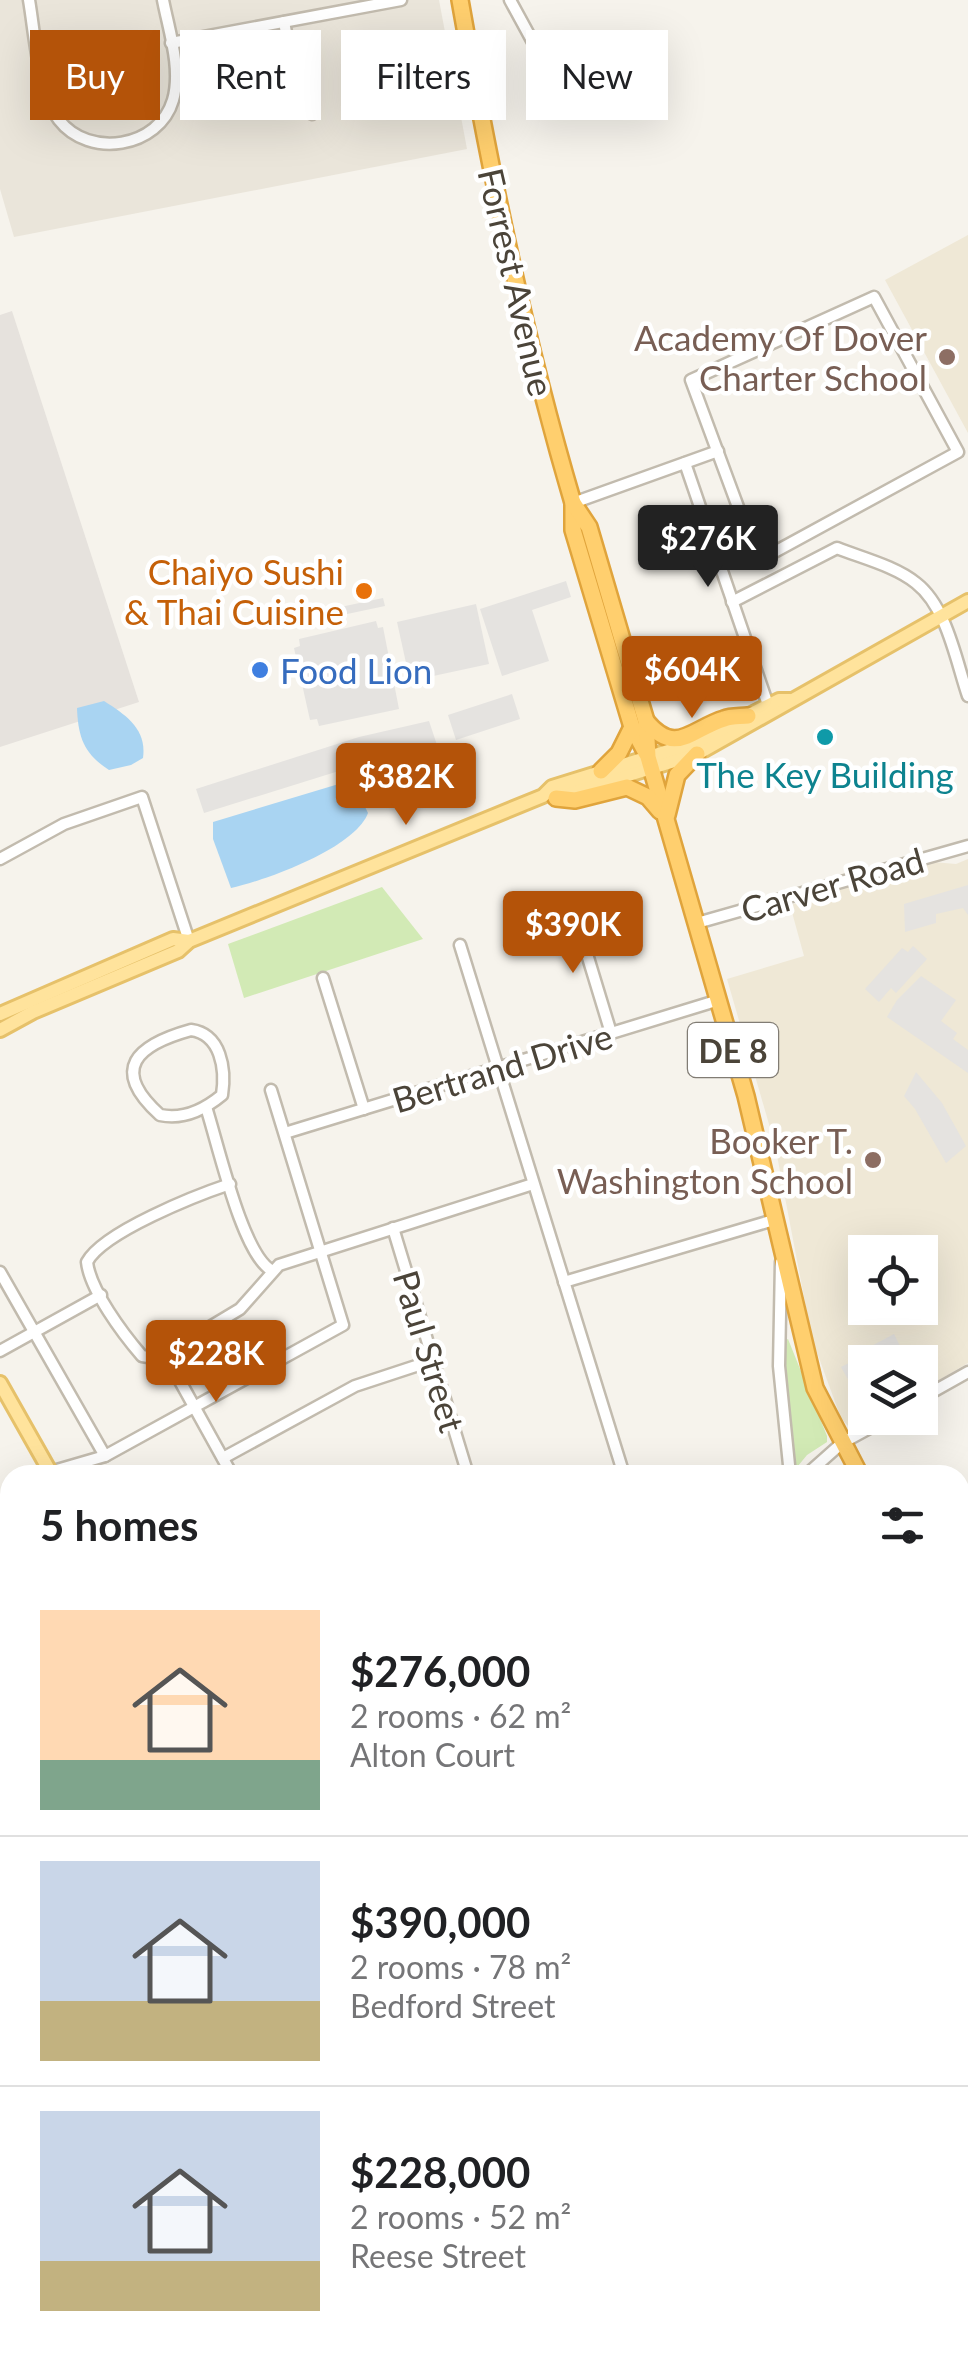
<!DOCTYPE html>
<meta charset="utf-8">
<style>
:root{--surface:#fff;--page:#f2f2f2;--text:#202124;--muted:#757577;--line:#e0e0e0;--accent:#b45309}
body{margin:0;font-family:Lato,sans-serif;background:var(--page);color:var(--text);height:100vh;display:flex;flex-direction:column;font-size:38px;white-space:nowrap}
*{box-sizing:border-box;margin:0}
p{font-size:32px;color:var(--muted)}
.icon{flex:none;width:55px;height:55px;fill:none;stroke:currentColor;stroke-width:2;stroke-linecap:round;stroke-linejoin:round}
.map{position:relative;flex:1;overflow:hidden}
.panel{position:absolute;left:0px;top:1465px;width:970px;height:892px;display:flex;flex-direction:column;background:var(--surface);border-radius:30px 30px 0 0;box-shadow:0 10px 40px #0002}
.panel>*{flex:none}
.banner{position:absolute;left:30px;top:30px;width:910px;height:90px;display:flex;gap:20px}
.fabs{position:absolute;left:848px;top:1235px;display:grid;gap:20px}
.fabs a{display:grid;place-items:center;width:90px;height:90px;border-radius:0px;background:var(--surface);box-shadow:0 10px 40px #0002;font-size:50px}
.price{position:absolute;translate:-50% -85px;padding:0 22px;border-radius:10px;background:var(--accent);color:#fff;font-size:32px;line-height:65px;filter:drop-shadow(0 2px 5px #0008)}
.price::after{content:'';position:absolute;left:50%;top:60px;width:30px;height:22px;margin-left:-15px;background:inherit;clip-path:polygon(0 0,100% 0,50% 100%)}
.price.on{background:#222;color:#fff}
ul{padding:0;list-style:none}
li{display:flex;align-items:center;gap:30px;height:250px;padding:0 40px}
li+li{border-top:2px solid var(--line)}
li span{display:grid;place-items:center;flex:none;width:280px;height:200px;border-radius:0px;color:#555}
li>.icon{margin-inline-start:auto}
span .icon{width:120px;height:120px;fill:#fffc;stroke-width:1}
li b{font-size:42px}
h2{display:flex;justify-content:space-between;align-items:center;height:120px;padding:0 40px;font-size:42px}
.tag{padding:0 35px;border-radius:0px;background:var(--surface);box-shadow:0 10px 40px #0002;font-size:35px;line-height:90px}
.tag.on{background:var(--accent);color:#fff}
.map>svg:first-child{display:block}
.residential{fill:#eae5da}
.industrial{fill:#e6e2dd}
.education{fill:#efe8d6;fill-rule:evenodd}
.green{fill:#d2eab5}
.parking{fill:#e5e3e0}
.water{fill:#a9d4f2}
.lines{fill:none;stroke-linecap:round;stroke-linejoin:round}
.minor-casing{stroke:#c2bbae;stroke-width:15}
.major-casing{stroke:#e6c16a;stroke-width:18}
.highway-casing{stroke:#e0a43c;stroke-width:20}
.minor{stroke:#fff;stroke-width:10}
.major{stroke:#ffe39c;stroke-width:12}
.highway{stroke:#ffcf6e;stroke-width:15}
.rail-casing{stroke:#9a9a9a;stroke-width:6}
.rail{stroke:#fff;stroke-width:2.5;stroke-dasharray:8;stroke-linecap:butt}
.education-dot{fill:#8d6e63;stroke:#fff;stroke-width:4}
.food-dot{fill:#e8710a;stroke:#fff;stroke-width:4}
.shop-dot{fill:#3f7fe0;stroke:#fff;stroke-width:4}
.culture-dot{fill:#0f9aa8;stroke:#fff;stroke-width:4}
.labels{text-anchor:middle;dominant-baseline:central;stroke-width:9;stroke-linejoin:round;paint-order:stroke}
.shield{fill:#fff;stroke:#817c74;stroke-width:2.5}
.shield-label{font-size:32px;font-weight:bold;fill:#4b4439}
.street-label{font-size:35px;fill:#4b4439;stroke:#fff}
.education-label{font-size:35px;fill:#785e54;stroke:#fff;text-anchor:end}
.food-label{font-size:35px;fill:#c56008;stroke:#fff;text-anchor:end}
.shop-label{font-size:35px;fill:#366cbe;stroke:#fff;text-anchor:start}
.culture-label{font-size:35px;fill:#0d838f;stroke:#fff}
</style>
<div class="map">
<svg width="968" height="2356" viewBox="0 0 968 2356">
<rect width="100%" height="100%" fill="#f6f3ec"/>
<polygon class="residential" points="0,0 439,0 467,149 14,237 0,189"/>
<polygon class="industrial" points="12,311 139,702 0,747 0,315"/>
<g class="education">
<polygon points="968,235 968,433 885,280"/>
<path d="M968,859V1363L920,1391V1362H865V1418H873L856,1427H849L841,1418L812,1339L775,1145L727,979L804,956L790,905L933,862L956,864ZM865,1252H920V1308H865Z"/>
</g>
<g class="green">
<polygon points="382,887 423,939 244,998 228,944"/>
<polygon points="788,1339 827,1436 827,1442 807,1455 793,1472 784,1341"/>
</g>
<g class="parking">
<polygon points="566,581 571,597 532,610 549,661 502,676 480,609"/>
<polygon points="383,598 385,606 281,628 279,620"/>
<polygon points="476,604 489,664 410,681 397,622"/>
<polygon points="376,621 378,628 383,627 399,709 319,726 317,719 310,720 294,648 300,646 299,639"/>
<polygon points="512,694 520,719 456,740 448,715"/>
<polygon points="429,721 437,745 358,765 204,813 196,789 359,737"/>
<polygon points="968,885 968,915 963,908 936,914 936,923 905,932 904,904"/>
<polygon points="913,946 927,959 896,993 891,988 879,1002 865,989 902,948 908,952"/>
<polygon points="921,976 956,1000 941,1021 957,1033 953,1039 968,1050 968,1073 887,1017 897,1000"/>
<polygon points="916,1072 942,1103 966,1146 946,1163 915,1109 904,1096"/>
<polygon points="894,1334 901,1348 873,1362 865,1362 865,1395 859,1399 841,1367 853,1361 860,1352"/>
<polygon points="374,2348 469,2348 472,2356 375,2356 371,2349"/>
</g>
<g class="water">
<path d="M104,701C126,715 147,729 143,758L131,765L109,770C84,754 78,737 77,708Z"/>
<path d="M352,780L368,813C355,848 267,880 231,888L213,839V822Z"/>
</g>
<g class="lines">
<defs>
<g id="minor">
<path d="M29,0C35,35 38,92 59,120C89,159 159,148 173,100C182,69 169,31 163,0"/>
<polyline points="510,0 540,55"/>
<polyline points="284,22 297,91 312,114"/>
<polyline points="171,43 401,0"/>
<polygon points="874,297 958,452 758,561 691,380"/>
<polyline points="685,463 768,705"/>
<polyline points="573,503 718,451"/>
<path d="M732,602L837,548C862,558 895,566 916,583C947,607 956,661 968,696"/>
<polyline points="0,859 64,824 142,797 189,941"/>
<polyline points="573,908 611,1033"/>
<polyline points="697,923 968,846"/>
<polyline points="460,945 624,1475"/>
<polyline points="323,978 364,1109"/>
<path d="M191,1030C221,1034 226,1069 222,1095C205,1109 183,1120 160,1115C109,1069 137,1045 191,1030Z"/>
<path d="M206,1107C218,1144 242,1253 271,1270"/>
<polyline points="285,1133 719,1000"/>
<path d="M230,1184C197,1195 103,1232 87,1262C90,1290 123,1334 142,1356L155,1358L165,1354L240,1309L279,1265L533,1184"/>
<polyline points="393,1228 468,1475"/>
<polyline points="781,1262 779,1366 790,1475"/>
<polyline points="0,1272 105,1456"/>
<polyline points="564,1282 777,1219"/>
<polyline points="0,1351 101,1295"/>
<polyline points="165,1354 232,1475"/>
<polyline points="920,1399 968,1372"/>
<polyline points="223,1458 355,1386 431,1361"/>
<polyline points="50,1472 105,1456 343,1325 271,1090"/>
<polyline points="806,1475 842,1443 888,1418"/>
<polyline points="0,1578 10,1579"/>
<polyline points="0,1625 10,1625"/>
<polyline points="960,1978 968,1973"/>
<polyline points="960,2154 968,2150"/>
<polyline points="0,2179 5,2188"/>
<polyline points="960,2279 968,2293"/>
<polyline points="960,2335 968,2330"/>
<polyline points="721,2348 725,2356"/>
<polyline points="324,2356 339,2348"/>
<polyline points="543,2356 559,2348"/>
<polyline points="922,2356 937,2348"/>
</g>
<g id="major">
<polyline points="560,796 697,754 968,601"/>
<polyline points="0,1014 173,939 189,941"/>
<polyline points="0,1030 33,1012 178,951 189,941 543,796 552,787 694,743 779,700 790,700"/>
<polyline points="0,1383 52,1475"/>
<polyline points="495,2348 500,2356"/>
</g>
<g id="highway">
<path d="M460,0C490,170 524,337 573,503V530L632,727L646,753"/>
<polyline points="573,503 589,527 646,721 648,757 746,1096 815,1388 860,1475"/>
<path d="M646,721C676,757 691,729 724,719C731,716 740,717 748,716"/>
<polyline points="601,771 619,753 632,727"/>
<polyline points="556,798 575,800 627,787 648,797 660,811"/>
<polyline points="667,815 677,775 697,754"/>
<polyline points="960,1658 968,1672"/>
</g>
</defs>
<use href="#minor" class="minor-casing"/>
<use href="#major" class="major-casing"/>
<use href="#highway" class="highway-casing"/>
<use href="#minor" class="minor"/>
<use href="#major" class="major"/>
<use href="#highway" class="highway"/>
<defs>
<g id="rail">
<polyline points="960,1940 968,1935"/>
<polyline points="272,2356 286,2348"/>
</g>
</defs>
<use href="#rail" class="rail-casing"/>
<use href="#rail" class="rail"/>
</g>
<g class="education-dot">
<circle cx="947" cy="357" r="10"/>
<circle cx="873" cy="1160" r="10"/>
</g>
<circle class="food-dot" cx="364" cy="591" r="10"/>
<circle class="shop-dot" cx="260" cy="670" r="10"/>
<circle class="culture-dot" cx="825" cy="737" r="10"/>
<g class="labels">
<rect class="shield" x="688" y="1023" width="90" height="54" rx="8"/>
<g class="shield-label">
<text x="733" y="1050">DE 8</text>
</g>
<g class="street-label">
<text transform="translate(517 282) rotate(77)">Forrest Avenue</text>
<text transform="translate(832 884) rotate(-16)">Carver Road</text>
<text transform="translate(502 1067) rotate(-17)">Bertrand Drive</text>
<text transform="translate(430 1351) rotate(73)">Paul Street</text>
</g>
<g class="education-label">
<text x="927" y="337">Academy Of Dover<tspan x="927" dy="40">Charter School</tspan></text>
<text x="853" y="1140">Booker T.<tspan x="853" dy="40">Washington School</tspan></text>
</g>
<g class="food-label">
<text x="344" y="571">Chaiyo Sushi<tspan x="344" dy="40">&amp; Thai Cuisine</tspan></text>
</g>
<g class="shop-label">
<text x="280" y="670">Food Lion</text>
</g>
<g class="culture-label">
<text x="825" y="774">The Key Building</text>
</g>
</g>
</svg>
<div class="fabs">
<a><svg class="icon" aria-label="locate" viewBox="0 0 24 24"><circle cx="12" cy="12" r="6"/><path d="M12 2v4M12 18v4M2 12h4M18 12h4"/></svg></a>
<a><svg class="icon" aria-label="layers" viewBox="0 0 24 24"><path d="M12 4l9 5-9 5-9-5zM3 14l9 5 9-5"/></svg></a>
</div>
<b class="price on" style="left:708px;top:590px">$276K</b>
<b class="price" style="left:692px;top:721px">$604K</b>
<b class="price" style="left:406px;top:828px">$382K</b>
<b class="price" style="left:573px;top:976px">$390K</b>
<b class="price" style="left:216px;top:1405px">$228K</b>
<div class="banner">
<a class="tag on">Buy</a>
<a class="tag">Rent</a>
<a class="tag">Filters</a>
<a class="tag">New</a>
</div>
<section class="panel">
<h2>5 homes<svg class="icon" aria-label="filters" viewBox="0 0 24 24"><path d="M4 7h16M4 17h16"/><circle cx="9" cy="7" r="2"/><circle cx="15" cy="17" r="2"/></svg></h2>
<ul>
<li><span style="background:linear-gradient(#ffd9b3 75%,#7fa58c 0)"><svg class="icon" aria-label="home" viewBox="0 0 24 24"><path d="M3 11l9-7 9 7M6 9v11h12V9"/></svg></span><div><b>$276,000</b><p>2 rooms · 62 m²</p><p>Alton Court</p></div></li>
<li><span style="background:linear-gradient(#c9d6e8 70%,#c2b280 0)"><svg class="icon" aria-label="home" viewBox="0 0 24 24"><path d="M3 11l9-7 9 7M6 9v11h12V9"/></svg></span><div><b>$390,000</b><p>2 rooms · 78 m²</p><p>Bedford Street</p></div></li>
<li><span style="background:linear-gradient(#c9d6e8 75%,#c2b280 0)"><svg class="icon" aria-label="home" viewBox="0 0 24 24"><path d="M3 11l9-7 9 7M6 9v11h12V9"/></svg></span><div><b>$228,000</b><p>2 rooms · 52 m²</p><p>Reese Street</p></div></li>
</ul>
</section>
</div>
